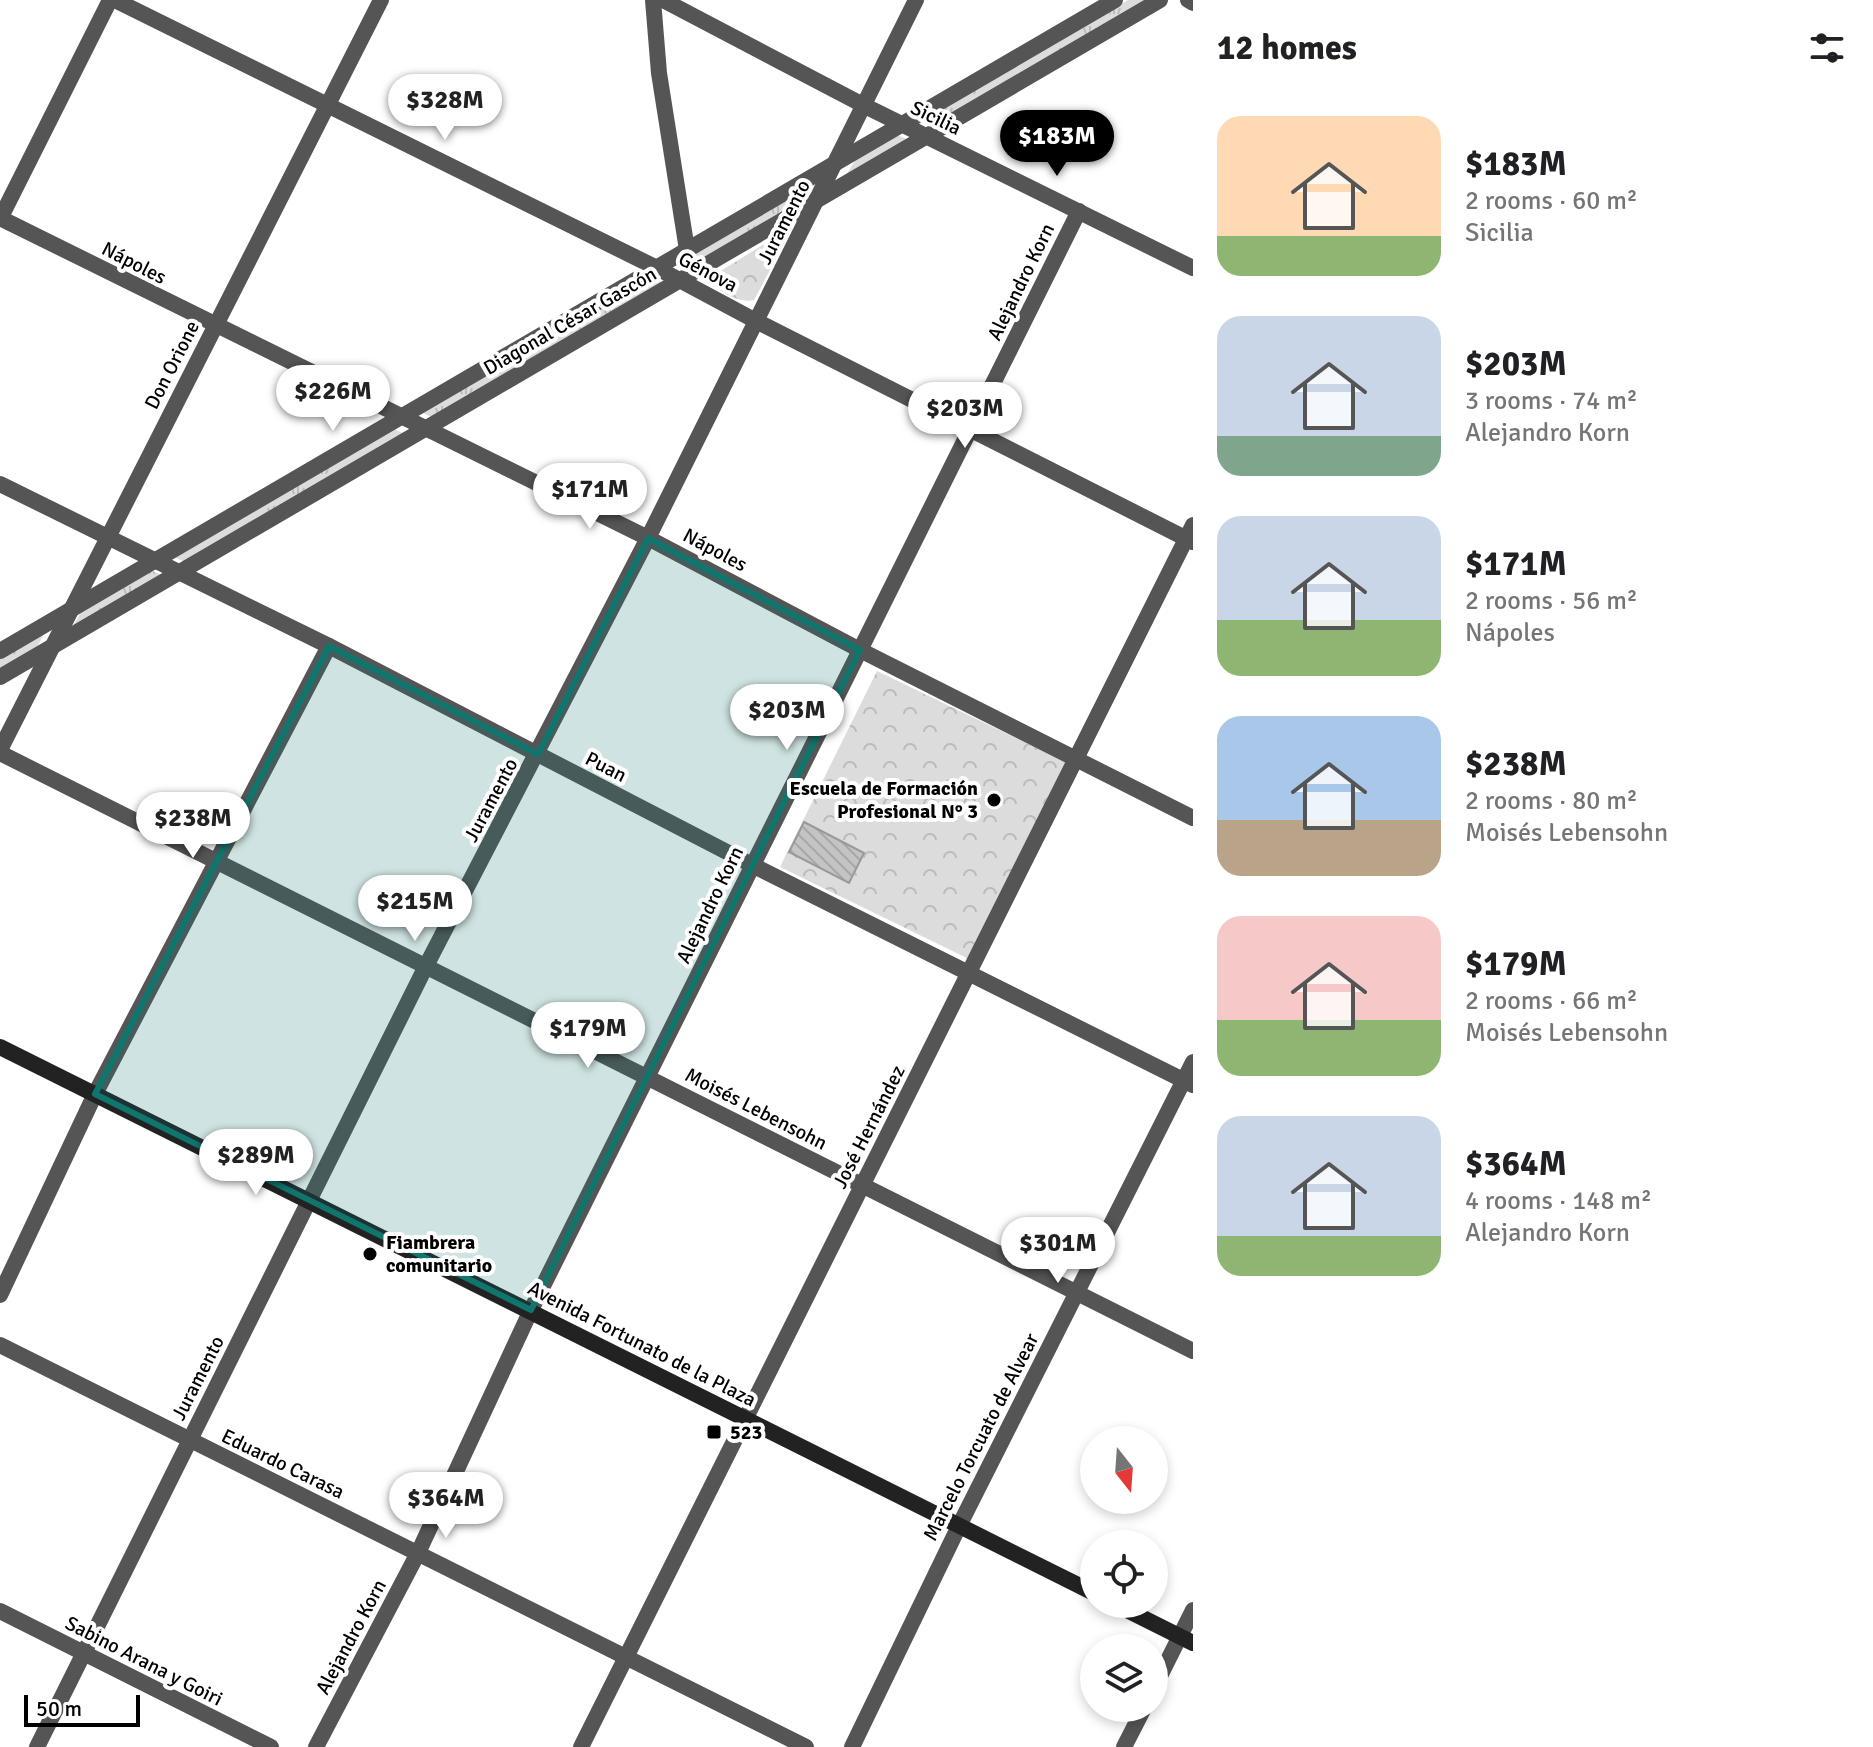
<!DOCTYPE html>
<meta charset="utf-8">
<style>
:root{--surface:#fff;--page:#f2f2f2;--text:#202124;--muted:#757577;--accent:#000}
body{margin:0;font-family:Signika,sans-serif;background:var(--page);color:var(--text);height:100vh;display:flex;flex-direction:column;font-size:30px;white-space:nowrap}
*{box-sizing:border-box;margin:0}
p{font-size:26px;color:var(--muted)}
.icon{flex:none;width:44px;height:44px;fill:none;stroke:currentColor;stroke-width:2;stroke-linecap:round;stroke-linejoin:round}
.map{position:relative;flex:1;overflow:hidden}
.drawer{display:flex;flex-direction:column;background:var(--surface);width:680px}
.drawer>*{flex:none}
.needle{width:52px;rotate:163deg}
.controls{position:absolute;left:1080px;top:1426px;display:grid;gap:16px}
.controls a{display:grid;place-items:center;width:88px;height:88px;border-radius:50%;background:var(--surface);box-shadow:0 4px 12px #0003;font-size:40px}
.scale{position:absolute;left:24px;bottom:20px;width:116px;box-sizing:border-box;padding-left:8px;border:4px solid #000;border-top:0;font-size:22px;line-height:28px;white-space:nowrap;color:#000;-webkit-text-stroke:6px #fff;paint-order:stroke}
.price{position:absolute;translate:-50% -68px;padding:0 18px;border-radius:28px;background:#fff;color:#222;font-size:26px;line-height:52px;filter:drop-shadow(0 2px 4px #0008)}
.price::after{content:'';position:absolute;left:50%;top:48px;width:24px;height:18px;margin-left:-12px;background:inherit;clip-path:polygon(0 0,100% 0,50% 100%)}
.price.on{background:var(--accent);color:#fff}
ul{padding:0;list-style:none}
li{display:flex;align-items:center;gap:24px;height:200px;padding:0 24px}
li span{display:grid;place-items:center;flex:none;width:224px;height:160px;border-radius:24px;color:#555}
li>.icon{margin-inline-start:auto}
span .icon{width:96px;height:96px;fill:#fffc;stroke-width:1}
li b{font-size:34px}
h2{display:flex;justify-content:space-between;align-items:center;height:96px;padding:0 24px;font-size:34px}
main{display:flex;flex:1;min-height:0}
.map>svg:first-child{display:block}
.grass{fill:url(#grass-tufts)}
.park{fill:url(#park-crowns)}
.building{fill:url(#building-back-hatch);stroke:#999;stroke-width:2}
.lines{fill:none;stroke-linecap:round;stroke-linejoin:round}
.minor{stroke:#555;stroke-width:16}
.tertiary{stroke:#555;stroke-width:16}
.secondary{stroke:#222;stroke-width:16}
.marked{fill:#0f766e;fill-opacity:0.2;stroke:#0f766e;stroke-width:6;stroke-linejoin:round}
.poi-dot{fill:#000;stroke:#fff;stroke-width:3}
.labels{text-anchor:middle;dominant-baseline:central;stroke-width:8;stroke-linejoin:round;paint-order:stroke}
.street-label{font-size:20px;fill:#000;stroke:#fff}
.poi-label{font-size:20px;font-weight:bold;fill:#000;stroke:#fff;text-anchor:start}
</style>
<main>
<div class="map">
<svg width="1193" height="1747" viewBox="0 0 1193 1747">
<defs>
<pattern id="grass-tufts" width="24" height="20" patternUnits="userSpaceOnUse" patternTransform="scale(2)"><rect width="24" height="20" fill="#dcdcdc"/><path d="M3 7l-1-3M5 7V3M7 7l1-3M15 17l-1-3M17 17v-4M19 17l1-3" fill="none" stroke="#bbb"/></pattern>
<pattern id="park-crowns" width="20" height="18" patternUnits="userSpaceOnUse" patternTransform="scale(2)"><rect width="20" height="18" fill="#dcdcdc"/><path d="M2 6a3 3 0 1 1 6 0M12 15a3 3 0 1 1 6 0" fill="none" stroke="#bbb"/></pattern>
<pattern id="building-back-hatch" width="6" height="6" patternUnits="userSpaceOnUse" patternTransform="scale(2)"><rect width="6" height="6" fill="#c4c4c4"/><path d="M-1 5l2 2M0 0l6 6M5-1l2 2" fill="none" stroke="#a7a7a7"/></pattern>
</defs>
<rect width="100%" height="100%" fill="#fff"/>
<g class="grass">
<polygon points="1128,0 1148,0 934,125 922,120"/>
<polygon points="897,135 909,140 845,177 856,159"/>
<polygon points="808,187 799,204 686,270 675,264"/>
<polygon points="652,278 663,283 433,418 421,412"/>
<polygon points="394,429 405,434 185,562 174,557"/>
<polygon points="151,570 163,576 72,628 82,610"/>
<polygon points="44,633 36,650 0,670 0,658"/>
</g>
<g class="park">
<path d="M779,235L784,236L786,240L754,300C741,304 719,292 712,282L714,275Z"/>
<polygon points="877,671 1072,765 975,962 780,867"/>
</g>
<polygon class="building" points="804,822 864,853 849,883 789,852"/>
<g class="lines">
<g class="minor">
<polyline points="115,0 657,268 756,321 1193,542"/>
<polyline points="653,0 659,73 687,250"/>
<polyline points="663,0 865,106 1193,268"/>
<polyline points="1188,0 1193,3"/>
<polyline points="0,218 648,538 860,650 1193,818"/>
<polyline points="0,219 110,0"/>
<polyline points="0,484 329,646 752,865 1193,1085"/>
<polyline points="0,750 381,0"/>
<polyline points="0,753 1193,1351"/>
<polyline points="0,1295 95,1094 329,646"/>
<polyline points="0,1345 806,1747"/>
<polyline points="0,1611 271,1747"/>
<polyline points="1154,1688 1193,1610"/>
<polyline points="37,1747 426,966 648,538 916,0"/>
<polyline points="316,1747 418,1553 531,1310 1079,211"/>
<polyline points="581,1747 1193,525"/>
<polyline points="852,1747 959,1526 1193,1062"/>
<polyline points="1124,1747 1144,1708"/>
</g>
<g class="tertiary">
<polyline points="0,651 1115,0"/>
<polyline points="0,677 1160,0"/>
</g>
<g class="secondary">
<polyline points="0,1047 1094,1593"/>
<polyline points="1115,1604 1193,1643"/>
</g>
</g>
<path class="marked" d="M648,538L860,650L531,1310L95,1094L329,646L538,754Z"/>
<g class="poi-dot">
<circle cx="994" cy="800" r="8"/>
<circle cx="370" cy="1254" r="8"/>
<rect x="706" y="1424" width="16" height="16" rx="4"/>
</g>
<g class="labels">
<g class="street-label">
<text transform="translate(936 118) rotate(26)">Sicilia</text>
<text transform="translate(784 222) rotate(-63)">Juramento</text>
<text transform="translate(134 263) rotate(27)">Nápoles</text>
<text transform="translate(708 272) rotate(28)">Génova</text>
<text transform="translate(1021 282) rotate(-64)">Alejandro Korn</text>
<text transform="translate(570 321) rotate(-30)">Diagonal César Gascón</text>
<text transform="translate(172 365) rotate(-63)">Don Orione</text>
<text transform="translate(715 550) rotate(28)">Nápoles</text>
<text transform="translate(606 767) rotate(27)">Puan</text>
<text transform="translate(491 800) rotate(-62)">Juramento</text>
<text transform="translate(710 905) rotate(-64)">Alejandro Korn</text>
<text transform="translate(756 1109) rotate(27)">Moisés Lebensohn</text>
<text transform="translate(869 1127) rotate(-63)">José Hernández</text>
<text transform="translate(642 1344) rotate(27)">Avenida Fortunato de la Plaza</text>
<text transform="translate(198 1378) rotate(-63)">Juramento</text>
<text transform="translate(981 1437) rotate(-63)">Marcelo Torcuato de Alvear</text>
<text transform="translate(283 1464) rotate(26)">Eduardo Carasa</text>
<text transform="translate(351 1637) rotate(-62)">Alejandro Korn</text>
<text transform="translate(144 1661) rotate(27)">Sabino Arana y Goiri</text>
</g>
<g class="poi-label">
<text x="978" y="788" text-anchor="end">Escuela de Formación<tspan x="978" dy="23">Profesional N° 3</tspan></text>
<text x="386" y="1242">Fiambrera<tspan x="386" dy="23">comunitario</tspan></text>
<text x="730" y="1432">523</text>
</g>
</g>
</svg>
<div class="controls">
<a><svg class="needle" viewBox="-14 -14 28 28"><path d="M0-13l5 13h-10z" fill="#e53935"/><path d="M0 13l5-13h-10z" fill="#757577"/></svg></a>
<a><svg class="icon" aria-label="locate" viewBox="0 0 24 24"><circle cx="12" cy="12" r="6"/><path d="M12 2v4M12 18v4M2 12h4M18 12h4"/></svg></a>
<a><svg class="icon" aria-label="layers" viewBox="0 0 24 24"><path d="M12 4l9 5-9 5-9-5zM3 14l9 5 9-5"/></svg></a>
</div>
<div class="scale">50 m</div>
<b class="price" style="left:445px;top:142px">$328M</b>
<b class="price on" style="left:1057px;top:178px">$183M</b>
<b class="price" style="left:333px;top:433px">$226M</b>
<b class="price" style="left:965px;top:450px">$203M</b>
<b class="price" style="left:590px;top:531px">$171M</b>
<b class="price" style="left:787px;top:752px">$203M</b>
<b class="price" style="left:193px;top:860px">$238M</b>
<b class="price" style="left:415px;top:943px">$215M</b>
<b class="price" style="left:588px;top:1070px">$179M</b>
<b class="price" style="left:256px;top:1197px">$289M</b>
<b class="price" style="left:1058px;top:1285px">$301M</b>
<b class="price" style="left:446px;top:1540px">$364M</b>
</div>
<section class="drawer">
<h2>12 homes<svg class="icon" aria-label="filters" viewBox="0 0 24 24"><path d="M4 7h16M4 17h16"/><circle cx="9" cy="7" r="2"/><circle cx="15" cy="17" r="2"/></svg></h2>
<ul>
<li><span style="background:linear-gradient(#ffd9b3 75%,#8fb573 0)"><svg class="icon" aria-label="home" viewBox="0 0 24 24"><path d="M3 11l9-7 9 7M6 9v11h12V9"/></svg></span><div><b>$183M</b><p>2 rooms · 60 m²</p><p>Sicilia</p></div></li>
<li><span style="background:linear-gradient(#c9d6e8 75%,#7fa58c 0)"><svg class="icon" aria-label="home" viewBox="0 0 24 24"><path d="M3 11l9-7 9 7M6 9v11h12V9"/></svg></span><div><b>$203M</b><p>3 rooms · 74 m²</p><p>Alejandro Korn</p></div></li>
<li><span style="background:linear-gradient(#c9d6e8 65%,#8fb573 0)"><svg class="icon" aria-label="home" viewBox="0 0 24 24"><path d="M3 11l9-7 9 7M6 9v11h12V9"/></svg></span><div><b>$171M</b><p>2 rooms · 56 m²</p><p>Nápoles</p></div></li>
<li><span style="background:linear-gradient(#a9c7e8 65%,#b9a48a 0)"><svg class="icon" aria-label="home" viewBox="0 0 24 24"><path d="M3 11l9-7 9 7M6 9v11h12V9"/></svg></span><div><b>$238M</b><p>2 rooms · 80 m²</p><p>Moisés Lebensohn</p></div></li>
<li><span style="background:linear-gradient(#f6c9c9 65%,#8fb573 0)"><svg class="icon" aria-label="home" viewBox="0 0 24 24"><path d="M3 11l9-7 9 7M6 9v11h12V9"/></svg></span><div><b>$179M</b><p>2 rooms · 66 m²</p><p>Moisés Lebensohn</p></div></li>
<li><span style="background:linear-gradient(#c9d6e8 75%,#8fb573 0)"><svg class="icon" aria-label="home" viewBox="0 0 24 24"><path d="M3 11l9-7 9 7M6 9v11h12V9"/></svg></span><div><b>$364M</b><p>4 rooms · 148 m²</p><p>Alejandro Korn</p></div></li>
</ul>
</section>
</main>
